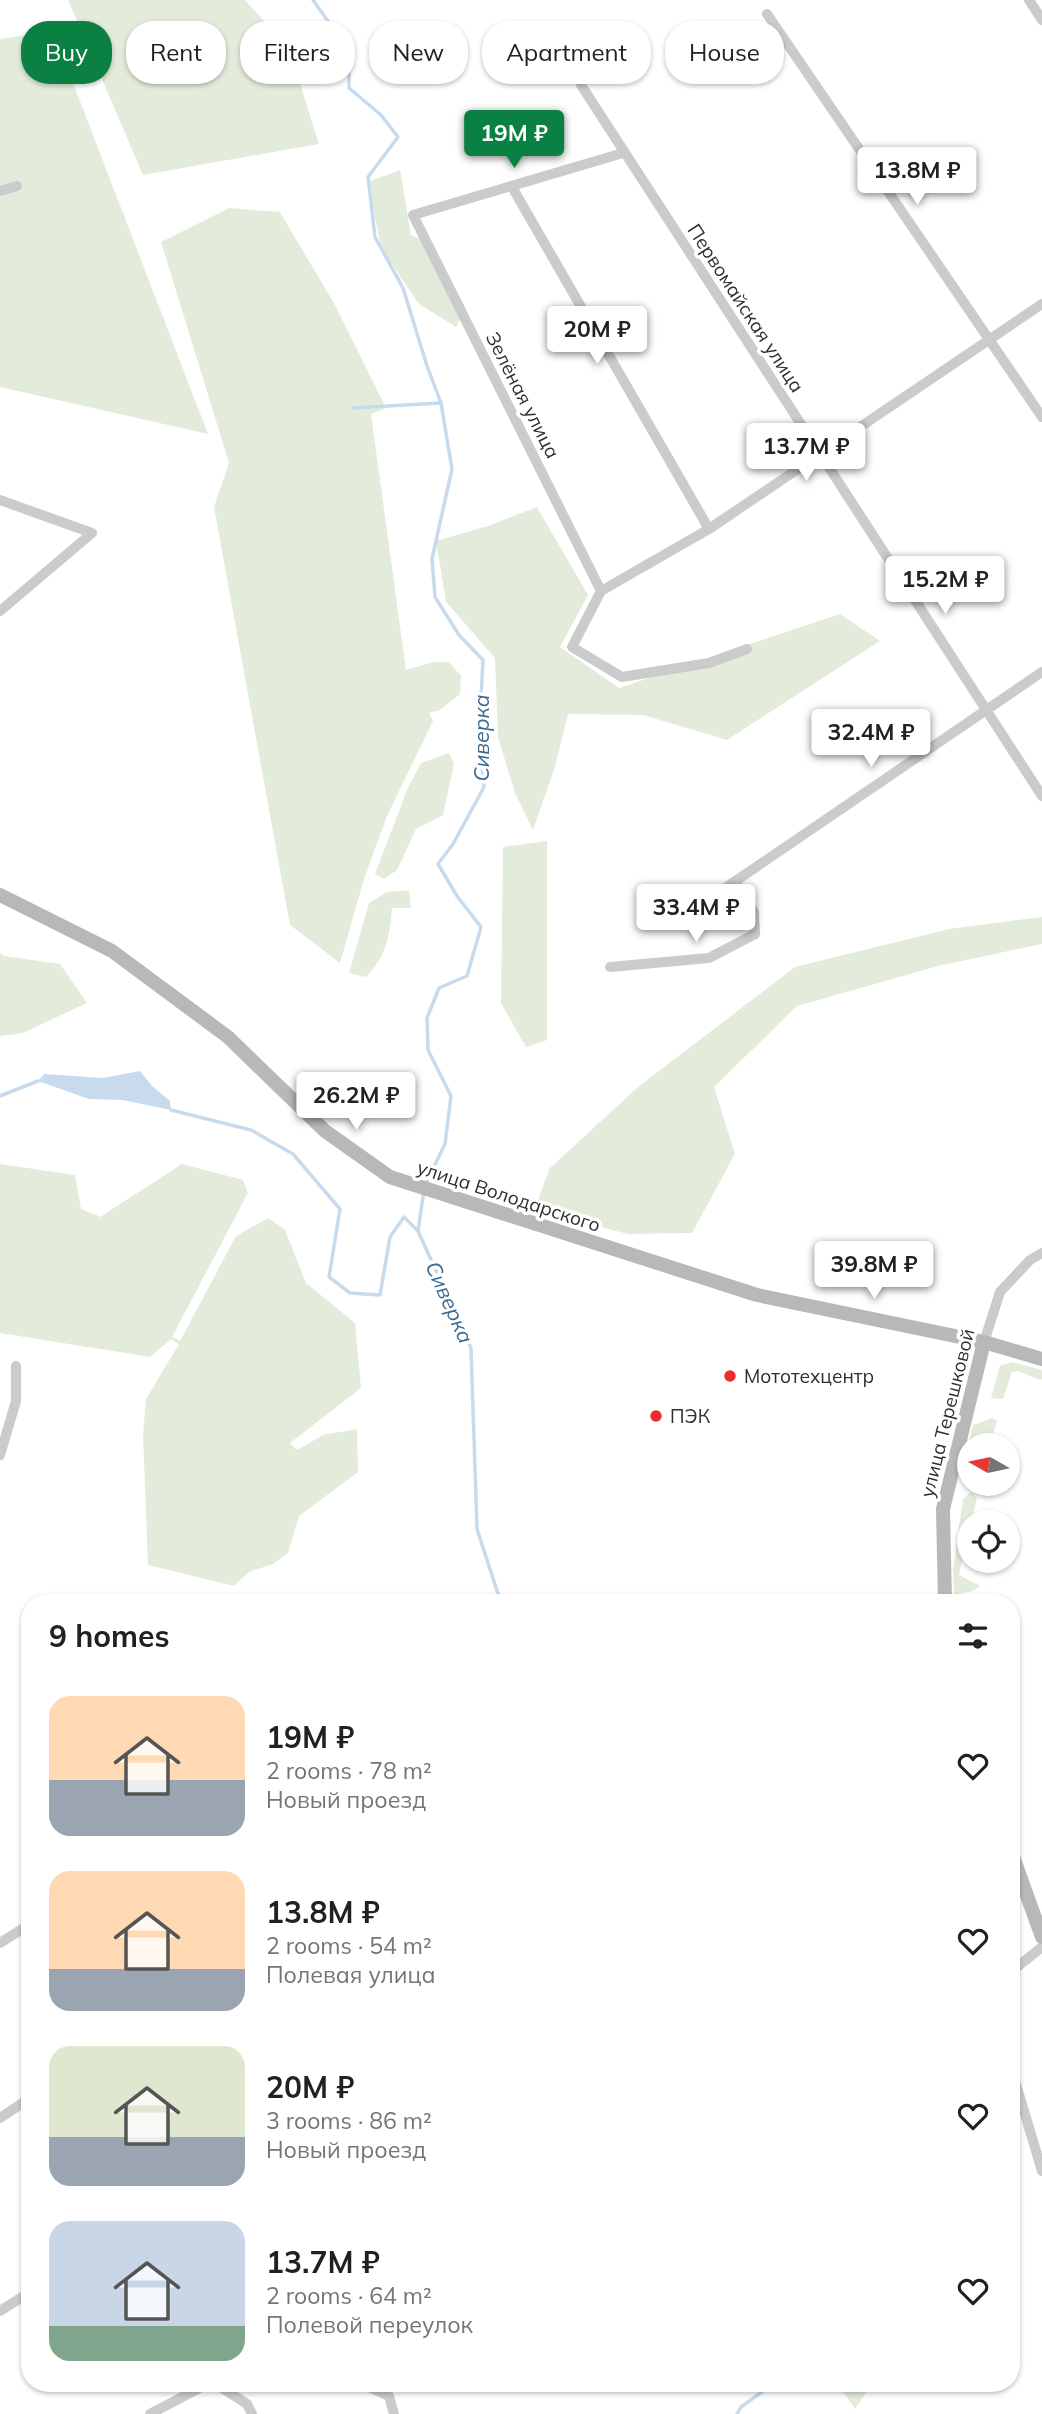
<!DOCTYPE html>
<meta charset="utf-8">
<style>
:root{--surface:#fff;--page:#f2f2f2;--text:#202124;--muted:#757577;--accent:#0b8043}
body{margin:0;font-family:Mulish,sans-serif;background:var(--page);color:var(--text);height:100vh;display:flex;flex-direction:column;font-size:26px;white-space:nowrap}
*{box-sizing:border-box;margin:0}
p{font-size:23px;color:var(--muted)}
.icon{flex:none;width:38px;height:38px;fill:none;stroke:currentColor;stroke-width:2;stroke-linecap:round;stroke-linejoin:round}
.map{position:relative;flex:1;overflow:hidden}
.drawer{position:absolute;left:21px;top:1594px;width:999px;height:798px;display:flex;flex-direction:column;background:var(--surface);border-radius:28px;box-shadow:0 2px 5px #0004}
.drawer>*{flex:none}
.top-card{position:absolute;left:21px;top:21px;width:1001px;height:63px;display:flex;gap:14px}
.needle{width:46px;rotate:279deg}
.buttons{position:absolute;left:957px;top:1433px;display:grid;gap:14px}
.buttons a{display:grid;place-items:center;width:63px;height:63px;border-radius:50%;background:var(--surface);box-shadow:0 2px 5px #0004;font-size:35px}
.price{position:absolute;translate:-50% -60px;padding:0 16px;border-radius:7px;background:#fff;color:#222;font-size:23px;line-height:46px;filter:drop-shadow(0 2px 4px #0008)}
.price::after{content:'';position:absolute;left:50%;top:42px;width:21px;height:16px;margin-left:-10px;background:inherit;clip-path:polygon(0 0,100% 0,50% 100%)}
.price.current{background:var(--accent);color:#fff}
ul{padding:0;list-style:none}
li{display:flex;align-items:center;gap:21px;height:175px;padding:0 28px}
li span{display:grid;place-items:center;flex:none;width:196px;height:140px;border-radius:21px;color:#555}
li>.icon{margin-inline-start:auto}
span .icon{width:84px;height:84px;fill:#fffc;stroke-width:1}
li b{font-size:30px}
h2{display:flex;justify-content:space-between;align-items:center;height:84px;padding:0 28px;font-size:30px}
.pill{padding:0 24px;border-radius:28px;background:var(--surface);box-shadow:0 2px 5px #0004;font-size:24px;line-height:63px}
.pill.current{background:var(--accent);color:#fff}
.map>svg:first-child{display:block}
.green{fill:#e3ecdb}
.water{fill:#c7dbed}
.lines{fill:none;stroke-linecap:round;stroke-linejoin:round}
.stream{stroke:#c7dbed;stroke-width:3.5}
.street{stroke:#cbcbcb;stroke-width:10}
.secondary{stroke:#b8b8b8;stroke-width:14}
.poi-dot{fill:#ea2d2c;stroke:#fff;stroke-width:2.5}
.labels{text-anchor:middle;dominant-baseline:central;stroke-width:7;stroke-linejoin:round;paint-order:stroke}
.street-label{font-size:19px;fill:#2e2e2e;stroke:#fff}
.poi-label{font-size:19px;fill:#2e2e2e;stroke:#fff;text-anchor:start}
.water-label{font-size:21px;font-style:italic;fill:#3a6993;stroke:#fff}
</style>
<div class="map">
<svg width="1042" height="2414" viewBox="0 0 1042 2414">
<rect width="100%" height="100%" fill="#fff"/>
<g class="green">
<polygon points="68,0 245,0 289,49 319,144 143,175"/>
<polygon points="53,31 208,434 0,387 0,39"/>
<polygon points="400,170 411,235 431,243 466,309 456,327 419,304 381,248 368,182"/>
<polygon points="229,208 280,212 335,305 386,408 371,414 406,670 433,662 449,662 461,676 460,694 440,710 429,713 433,721 387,816 364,879 340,963 290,925 214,507 229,463 161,242"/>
<polygon points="537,507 588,595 560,647 619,688 840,614 880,641 727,740 643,715 568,714 554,770 533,830 515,793 498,737 495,658 446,602 436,541 488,526"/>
<polygon points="449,753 454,764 443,815 416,829 397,870 384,879 375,874 407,790 421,763"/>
<polygon points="547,841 547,1040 526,1047 501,1003 503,847"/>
<path d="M409,890L411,908H392C390,936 386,956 366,977L349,973L369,903L387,892Z"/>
<polygon points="1042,917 1042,944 938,966 797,1006 714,1087 735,1154 692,1233 628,1234 534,1210 550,1168 638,1087 795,967 949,929"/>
<polygon points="0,953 4,956 60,964 87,1003 23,1033 0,1036"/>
<polygon points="0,1164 75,1175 81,1209 100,1217 182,1164 243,1180 248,1193 172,1337 180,1341 236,1236 268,1218 285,1230 306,1283 355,1323 361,1388 290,1443 297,1450 323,1435 357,1429 358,1472 299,1516 288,1553 273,1564 249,1572 234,1586 148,1565 143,1434 146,1399 179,1344 171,1339 150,1357 0,1333"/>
<polygon points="1012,1362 1042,1370 1042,1379 1040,1380 1018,1371 1012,1372 1003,1399 991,1398 1000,1366"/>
<polygon points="992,1418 997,1421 990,1445 970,1446 969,1477 962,1480 959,1478 973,1425"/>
<polygon points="971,1492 977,1498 971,1522 970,1522 959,1575 980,1586 973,1591 954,1595 953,1569 963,1499"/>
<polygon points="839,2384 872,2384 855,2409 840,2387"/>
</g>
<polygon class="water" points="140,1071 152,1086 170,1101 171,1110 123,1100 89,1099 38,1081 44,1074 103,1078"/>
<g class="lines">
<g class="stream">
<polyline points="313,0 349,51 349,88 381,115 398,137 368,177 375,237 403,288 427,366 441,403 452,469 432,559 435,597 459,635 483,660 479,734 484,787 453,844 438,864 457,896 481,927 467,976 439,988 427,1018 428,1050 451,1096 445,1144 426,1183"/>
<polyline points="353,408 441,403"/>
<polyline points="0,1096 38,1081"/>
<polyline points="171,1110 251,1130 293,1154 340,1209 329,1277 350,1293 380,1295 390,1237 404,1217 418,1231"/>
<polyline points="424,1190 418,1231 471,1348 477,1529 501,1603"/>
<polyline points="737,2414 741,2407 773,2384"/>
</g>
<g class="street">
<polyline points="1029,0 1042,20"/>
<polyline points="767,14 1042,417"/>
<polyline points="581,85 1042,796"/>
<polyline points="512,187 709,529"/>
<polyline points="0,191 17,186"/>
<polyline points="0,500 92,533 0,611"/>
<polyline points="601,591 413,215 623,153"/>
<polyline points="601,591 709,529 1042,304"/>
<polyline points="601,591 572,647 622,677 709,663 747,649"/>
<polyline points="718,893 1042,672"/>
<polyline points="610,967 709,958 755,934 754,912 735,882"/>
<polyline points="984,1342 1000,1292 1030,1260 1042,1253"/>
<polyline points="0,1455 16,1401 16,1366"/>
<polyline points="0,1943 30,1924"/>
<polyline points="1012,1971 1042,1947"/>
<polyline points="1012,2071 1042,2171"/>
<polyline points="0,2118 30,2098"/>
<polyline points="0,2311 30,2292"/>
<polyline points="216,2384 247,2404 252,2414"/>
<polyline points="362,2384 389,2396 394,2414"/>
<polyline points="150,2414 207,2384"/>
</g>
<g class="secondary">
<polyline points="0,895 112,951 228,1037 325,1131 390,1177 757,1295 984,1342 1042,1359"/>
<polyline points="945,1603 943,1509 984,1342"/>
<polyline points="1012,1854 1042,1937"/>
</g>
</g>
<g class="poi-dot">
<circle cx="730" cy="1376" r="7"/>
<circle cx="656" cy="1416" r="7"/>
</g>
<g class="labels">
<g class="street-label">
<text transform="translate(746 308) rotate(57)">Первомайская улица</text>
<text transform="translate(523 395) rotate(63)">Зелёная улица</text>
<text transform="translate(509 1196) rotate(18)">улица Володарского</text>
<text transform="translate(947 1413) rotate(-76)">улица Терешковой</text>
</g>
<g class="poi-label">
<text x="744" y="1376">Мототехцентр</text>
<text x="670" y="1416">ПЭК</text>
</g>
<g class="water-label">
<text transform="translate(481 738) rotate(-90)">Сиверка</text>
<text transform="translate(450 1302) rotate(66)">Сиверка</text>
</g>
</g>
</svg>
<div class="buttons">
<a><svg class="needle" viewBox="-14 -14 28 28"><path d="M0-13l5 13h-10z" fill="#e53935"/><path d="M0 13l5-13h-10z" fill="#757577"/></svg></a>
<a><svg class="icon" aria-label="locate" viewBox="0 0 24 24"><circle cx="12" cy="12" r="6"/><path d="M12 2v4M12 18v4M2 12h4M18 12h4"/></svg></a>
</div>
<b class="price current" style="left:514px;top:170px">19M ₽</b>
<b class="price" style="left:917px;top:207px">13.8M ₽</b>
<b class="price" style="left:597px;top:366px">20M ₽</b>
<b class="price" style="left:806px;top:483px">13.7M ₽</b>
<b class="price" style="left:945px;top:616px">15.2M ₽</b>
<b class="price" style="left:871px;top:769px">32.4M ₽</b>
<b class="price" style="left:696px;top:944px">33.4M ₽</b>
<b class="price" style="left:356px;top:1132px">26.2M ₽</b>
<b class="price" style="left:874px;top:1301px">39.8M ₽</b>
<div class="top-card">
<a class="pill current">Buy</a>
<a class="pill">Rent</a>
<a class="pill">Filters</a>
<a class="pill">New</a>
<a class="pill">Apartment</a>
<a class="pill">House</a>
</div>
<section class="drawer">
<h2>9 homes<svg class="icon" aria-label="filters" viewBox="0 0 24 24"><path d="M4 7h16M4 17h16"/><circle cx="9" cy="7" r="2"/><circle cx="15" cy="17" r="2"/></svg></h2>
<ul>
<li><span style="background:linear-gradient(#ffd9b3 60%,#9aa5b1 0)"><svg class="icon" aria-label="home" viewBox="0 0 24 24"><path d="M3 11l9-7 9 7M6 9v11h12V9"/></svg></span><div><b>19M ₽</b><p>2 rooms · 78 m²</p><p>Новый проезд</p></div><svg class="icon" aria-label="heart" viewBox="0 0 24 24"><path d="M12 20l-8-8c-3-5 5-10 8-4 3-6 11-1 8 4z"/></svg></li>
<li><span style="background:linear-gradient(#ffd9b3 70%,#9aa5b1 0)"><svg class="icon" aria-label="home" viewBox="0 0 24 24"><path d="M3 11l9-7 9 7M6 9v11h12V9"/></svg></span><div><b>13.8M ₽</b><p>2 rooms · 54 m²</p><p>Полевая улица</p></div><svg class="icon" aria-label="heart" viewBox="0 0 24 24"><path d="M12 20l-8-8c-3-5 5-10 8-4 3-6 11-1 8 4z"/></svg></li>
<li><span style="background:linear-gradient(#dfe7d0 65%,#9aa5b1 0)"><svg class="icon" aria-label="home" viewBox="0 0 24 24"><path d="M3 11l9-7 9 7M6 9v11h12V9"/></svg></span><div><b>20M ₽</b><p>3 rooms · 86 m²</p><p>Новый проезд</p></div><svg class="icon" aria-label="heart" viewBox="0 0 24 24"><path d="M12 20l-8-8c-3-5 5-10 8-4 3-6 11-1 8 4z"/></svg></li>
<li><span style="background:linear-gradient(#c9d6e8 75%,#7fa58c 0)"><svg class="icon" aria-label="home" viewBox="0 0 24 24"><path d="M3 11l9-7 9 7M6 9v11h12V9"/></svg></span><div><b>13.7M ₽</b><p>2 rooms · 64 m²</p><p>Полевой переулок</p></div><svg class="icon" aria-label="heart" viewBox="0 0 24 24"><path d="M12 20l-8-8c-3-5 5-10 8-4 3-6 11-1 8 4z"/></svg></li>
</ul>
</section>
</div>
